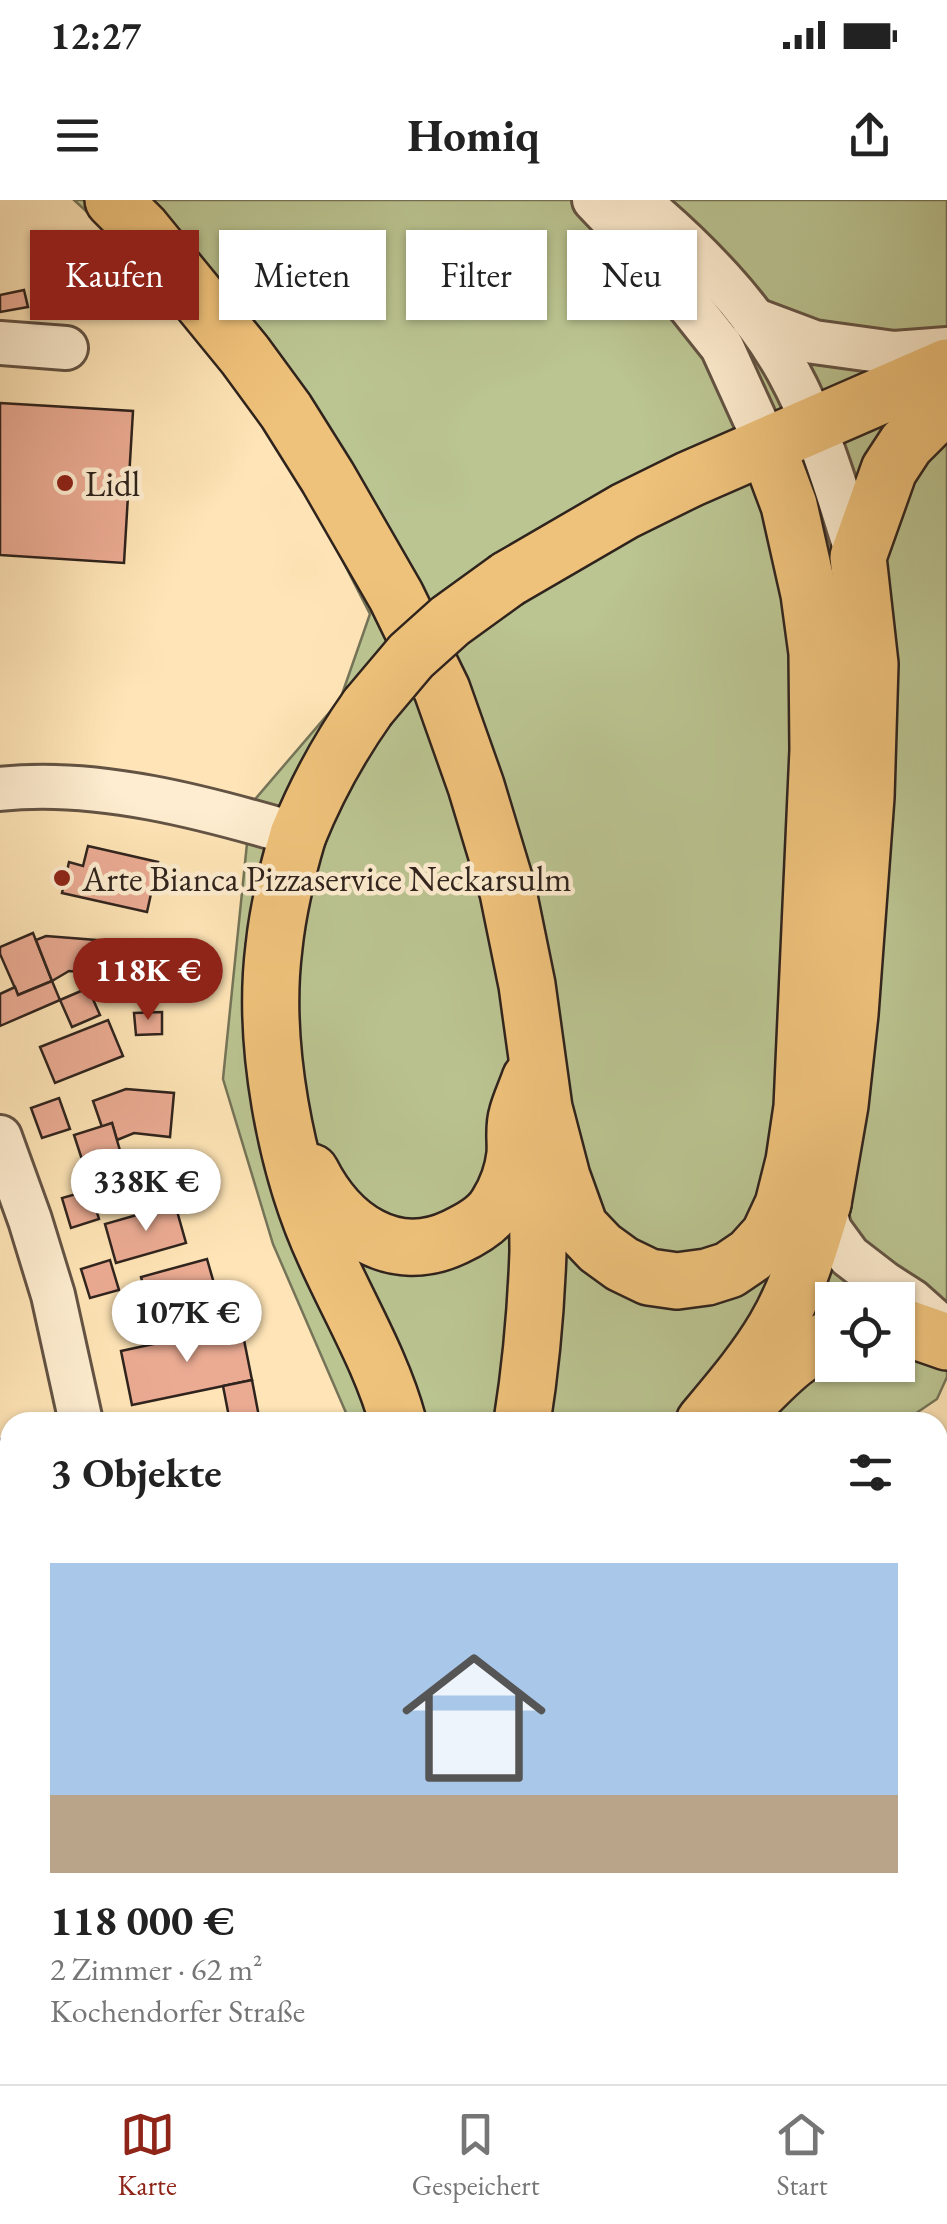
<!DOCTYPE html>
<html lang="de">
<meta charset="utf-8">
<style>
:root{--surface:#fff;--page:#f6f6f6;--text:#222;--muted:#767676;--line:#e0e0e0;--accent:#8f2418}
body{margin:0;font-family:"EB Garamond",serif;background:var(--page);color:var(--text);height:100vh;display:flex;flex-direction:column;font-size:38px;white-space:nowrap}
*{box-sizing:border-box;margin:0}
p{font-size:32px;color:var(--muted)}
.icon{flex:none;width:55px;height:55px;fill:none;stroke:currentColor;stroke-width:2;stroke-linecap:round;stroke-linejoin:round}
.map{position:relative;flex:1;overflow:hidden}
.panel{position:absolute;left:0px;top:1212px;width:948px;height:672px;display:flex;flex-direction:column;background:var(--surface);border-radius:30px 30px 0 0;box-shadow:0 2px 8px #0004}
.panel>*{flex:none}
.banner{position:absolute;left:30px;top:30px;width:888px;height:90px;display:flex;gap:20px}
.buttons{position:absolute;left:815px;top:1082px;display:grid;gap:20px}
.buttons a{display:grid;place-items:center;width:100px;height:100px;border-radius:0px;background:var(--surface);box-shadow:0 2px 8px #0004;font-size:50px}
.price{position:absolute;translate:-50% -85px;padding:0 22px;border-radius:35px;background:#fff;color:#222;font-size:32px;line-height:65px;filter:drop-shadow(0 2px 5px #0008)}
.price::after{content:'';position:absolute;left:50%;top:60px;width:30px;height:22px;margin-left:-15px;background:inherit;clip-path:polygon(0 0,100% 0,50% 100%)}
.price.current{background:var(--accent);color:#fff}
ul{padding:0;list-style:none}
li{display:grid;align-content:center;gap:20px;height:530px;padding:0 50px}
li span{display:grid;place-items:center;height:310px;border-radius:0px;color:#555}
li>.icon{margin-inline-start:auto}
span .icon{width:180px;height:180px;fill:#fffc;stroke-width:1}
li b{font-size:42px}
h2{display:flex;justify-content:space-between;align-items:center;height:120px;padding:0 50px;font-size:42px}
.pill{padding:0 35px;border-radius:0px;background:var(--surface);box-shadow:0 2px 8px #0004;font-size:35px;line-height:90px}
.pill.current{background:var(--accent);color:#fff}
.status{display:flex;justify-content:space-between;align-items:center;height:70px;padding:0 50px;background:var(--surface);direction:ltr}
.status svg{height:28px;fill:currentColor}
header{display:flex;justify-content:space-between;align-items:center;height:130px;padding:0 50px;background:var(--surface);font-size:45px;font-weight:700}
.tabs{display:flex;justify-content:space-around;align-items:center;height:140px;border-top:2px solid var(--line);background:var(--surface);font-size:28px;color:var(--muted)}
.tabs a{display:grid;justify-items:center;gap:5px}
.tabs .current{color:var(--accent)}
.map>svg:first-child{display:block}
.green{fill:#bbc592;stroke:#757458;stroke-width:2.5;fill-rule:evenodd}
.building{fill:#ebab93;stroke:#2f231d;stroke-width:2.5}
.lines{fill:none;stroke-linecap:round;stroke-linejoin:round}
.minor-casing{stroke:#635343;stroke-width:48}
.major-casing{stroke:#2f231d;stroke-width:60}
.highway-casing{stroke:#2f231d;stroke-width:60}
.minor{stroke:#feedd0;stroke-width:42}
.major{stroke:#efc27b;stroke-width:55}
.highway{stroke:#efc27b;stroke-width:55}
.major-bridge-casing{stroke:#2f231d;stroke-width:60;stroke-linecap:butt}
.major-bridge{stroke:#efc27b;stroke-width:55}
.poi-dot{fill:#8f2418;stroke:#feedd0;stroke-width:4}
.labels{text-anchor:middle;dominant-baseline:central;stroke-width:9;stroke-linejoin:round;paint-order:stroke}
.poi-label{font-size:35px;fill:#2f231d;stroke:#feedd0;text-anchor:start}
</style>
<div class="status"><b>12:27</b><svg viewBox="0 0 49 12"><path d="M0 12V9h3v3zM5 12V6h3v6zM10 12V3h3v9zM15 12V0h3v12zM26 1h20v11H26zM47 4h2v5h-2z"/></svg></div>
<header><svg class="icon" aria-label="menu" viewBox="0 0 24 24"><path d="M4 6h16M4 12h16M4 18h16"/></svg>Homiq<svg class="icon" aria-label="share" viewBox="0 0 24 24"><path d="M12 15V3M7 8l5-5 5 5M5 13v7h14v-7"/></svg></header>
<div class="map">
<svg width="947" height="1884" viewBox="0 0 947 1884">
<rect width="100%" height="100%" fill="#fee4b6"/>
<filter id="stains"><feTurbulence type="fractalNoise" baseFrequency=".002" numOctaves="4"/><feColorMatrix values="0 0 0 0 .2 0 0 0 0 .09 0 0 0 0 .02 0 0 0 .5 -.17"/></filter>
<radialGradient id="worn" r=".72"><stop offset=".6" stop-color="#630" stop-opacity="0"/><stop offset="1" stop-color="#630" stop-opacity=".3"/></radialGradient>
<path class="green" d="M74,0H947V1177L937,1199L903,1222H350L273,1044L223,879L251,604L340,500L370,414L331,338L304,277L246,182L110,33ZM832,1100H898V1165H832Z"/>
<g class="building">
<polygon points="24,90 28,107 0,112 0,95"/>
<polygon points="0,203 133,211 124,363 0,355"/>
<polygon points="88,646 158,662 147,712 62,693 69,662 83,666"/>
<polygon points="33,733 52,781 18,795 0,754 0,747"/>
<polygon points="46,736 134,743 129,776 69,771 52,781 36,740"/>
<polygon points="52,781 60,800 0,826 0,794 15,787 18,795"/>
<polygon points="88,788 100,815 72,827 60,800"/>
<polygon points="162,812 162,834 136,835 134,813"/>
<polygon points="108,820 123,856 55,883 40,847"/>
<polygon points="126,889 174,893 170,937 134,933 117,940 112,923 102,927 93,901"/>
<polygon points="59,898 70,929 42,938 31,908"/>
<polygon points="112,923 123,961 86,972 74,935"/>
<polygon points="90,990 99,1019 71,1028 62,998"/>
<polygon points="175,1004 186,1043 116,1063 105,1024"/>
<polygon points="207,1059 219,1101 153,1119 141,1077"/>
<polygon points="110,1060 119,1090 90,1098 81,1069"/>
<polygon points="241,1125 252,1180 132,1205 121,1151"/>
<polygon points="252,1180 260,1222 230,1222 223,1186"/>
<polygon points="0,1239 10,1240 10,1257 0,1256"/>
<polygon points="0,1273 10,1273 10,1325 0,1324"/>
<polygon points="0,1457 10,1458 10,1514 0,1514"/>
<polygon points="943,1474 947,1486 947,1542 938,1546 938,1476"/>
<polygon points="0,1534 10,1535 10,1591 0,1591"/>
<polygon points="946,1574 947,1624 944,1626 938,1608 938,1577"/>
<polygon points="3,1615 10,1616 10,1669 0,1669"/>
<rect x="0" y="1697" width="10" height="43"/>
<polygon points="938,1701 946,1701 944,1761 938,1761"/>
<polygon points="1,1833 10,1835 7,1864 0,1863"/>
<polygon points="938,1853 947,1855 947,1884 904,1884 906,1875 938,1875"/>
<polygon points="12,1875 64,1875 63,1884 11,1884"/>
<polygon points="614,1875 640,1875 638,1884 613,1884"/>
<polygon points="640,1875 665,1875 663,1884 638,1884"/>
<polygon points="665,1875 690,1875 688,1884 663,1884"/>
<polygon points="716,1875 753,1875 752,1884 714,1884"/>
<polygon points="753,1875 791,1875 789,1884 752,1884"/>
<polygon points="819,1875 858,1875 856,1884 817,1884"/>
<polygon points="858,1875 906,1875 904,1884 856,1884"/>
</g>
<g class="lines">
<defs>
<g id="minor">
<polyline points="594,0 660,69 722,147 767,246"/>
<path d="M637,0C693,46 753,107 788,171C820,229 838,295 858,357"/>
<polyline points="753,119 814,142 894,153 947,149"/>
<polyline points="0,143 66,148"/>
<path d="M0,589C96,578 207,608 298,635"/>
<polyline points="0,937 30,1020 53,1095 81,1222"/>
<polyline points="823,1003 830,1030 849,1056 884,1083 912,1101 947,1132"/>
<polyline points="0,1395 10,1395"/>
<polyline points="0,1764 10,1765"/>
<polyline points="938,1808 947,1809"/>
<polyline points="130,1884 130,1875"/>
</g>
<g id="major">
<polyline points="508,379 625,311 690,279 947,167"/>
<path d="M298,635C317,588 339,548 368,507"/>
<polyline points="823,1003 840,905 850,814 866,597 870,464 858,357 889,270 906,244 947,203"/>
</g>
<g id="highway">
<polyline points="113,0 142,29 245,155 286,211 328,278 396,396 442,490 476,586 508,692 527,785 544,908 562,977 580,1027 600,1048 622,1064 649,1077 677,1081 707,1077 729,1070 751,1055 769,1035 783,1005 794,961 802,907 818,550 817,453 809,394 789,305 767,246"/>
<path d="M298,635C287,672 278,708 274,747C262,842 285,968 325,1054C350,1110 382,1163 398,1222"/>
<path d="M311,972C339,1027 393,1067 455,1037C470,1030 489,1019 497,1005C507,989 513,972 515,954C516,941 513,928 517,915C520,903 526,891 530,879"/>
<polyline points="898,1125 947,1142"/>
<path d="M749,1202C774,1177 798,1150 832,1138"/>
<path d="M522,1222C531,1166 536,1109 538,1052C538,1018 536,985 539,951"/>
<path d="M704,1222C729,1192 755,1162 775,1128C798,1089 810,1046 823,1003"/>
<polyline points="319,1884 323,1875"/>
<polyline points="369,1884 373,1875"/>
</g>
</defs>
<use href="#minor" class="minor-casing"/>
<use href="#major" class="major-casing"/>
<use href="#highway" class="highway-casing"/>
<use href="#minor" class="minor"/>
<use href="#major" class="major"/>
<use href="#highway" class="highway"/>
<defs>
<polyline id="major-bridge" points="368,507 411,456 450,421 508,379"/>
</defs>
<use href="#major-bridge" class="major-bridge-casing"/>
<use href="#major-bridge" class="major-bridge"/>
</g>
<g class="poi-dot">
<circle cx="65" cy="283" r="10"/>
<circle cx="62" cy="678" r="10"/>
</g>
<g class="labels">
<g class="poi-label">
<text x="85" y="283">Lidl</text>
<text x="82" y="678">Arte Bianca Pizzaservice Neckarsulm</text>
</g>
</g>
<rect width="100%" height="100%" filter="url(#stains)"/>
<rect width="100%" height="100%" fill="url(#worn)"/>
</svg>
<div class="buttons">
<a><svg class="icon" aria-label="locate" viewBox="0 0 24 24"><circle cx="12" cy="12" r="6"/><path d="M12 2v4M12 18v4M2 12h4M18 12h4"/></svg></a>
</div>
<b class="price current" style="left:148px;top:823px">118K €</b>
<b class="price" style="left:146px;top:1034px">338K €</b>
<b class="price" style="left:187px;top:1165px">107K €</b>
<div class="banner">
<a class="pill current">Kaufen</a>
<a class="pill">Mieten</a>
<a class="pill">Filter</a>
<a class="pill">Neu</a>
</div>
<section class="panel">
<h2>3 Objekte<svg class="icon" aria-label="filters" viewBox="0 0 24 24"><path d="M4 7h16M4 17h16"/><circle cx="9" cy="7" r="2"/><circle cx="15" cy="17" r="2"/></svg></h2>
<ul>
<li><span style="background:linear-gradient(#a9c7e8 75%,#b9a48a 0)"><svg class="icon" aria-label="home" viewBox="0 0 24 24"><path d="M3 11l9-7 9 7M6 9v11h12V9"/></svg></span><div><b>118 000 €</b><p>2 Zimmer · 62 m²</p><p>Kochendorfer Straße</p></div></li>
</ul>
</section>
</div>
<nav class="tabs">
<a class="current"><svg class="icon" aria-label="map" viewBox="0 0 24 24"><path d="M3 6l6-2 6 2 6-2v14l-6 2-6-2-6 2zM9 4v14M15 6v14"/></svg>Karte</a>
<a><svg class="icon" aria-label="saved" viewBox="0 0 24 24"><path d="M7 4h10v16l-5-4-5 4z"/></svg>Gespeichert</a>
<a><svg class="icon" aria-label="home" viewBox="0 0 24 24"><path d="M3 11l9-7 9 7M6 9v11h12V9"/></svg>Start</a>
</nav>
